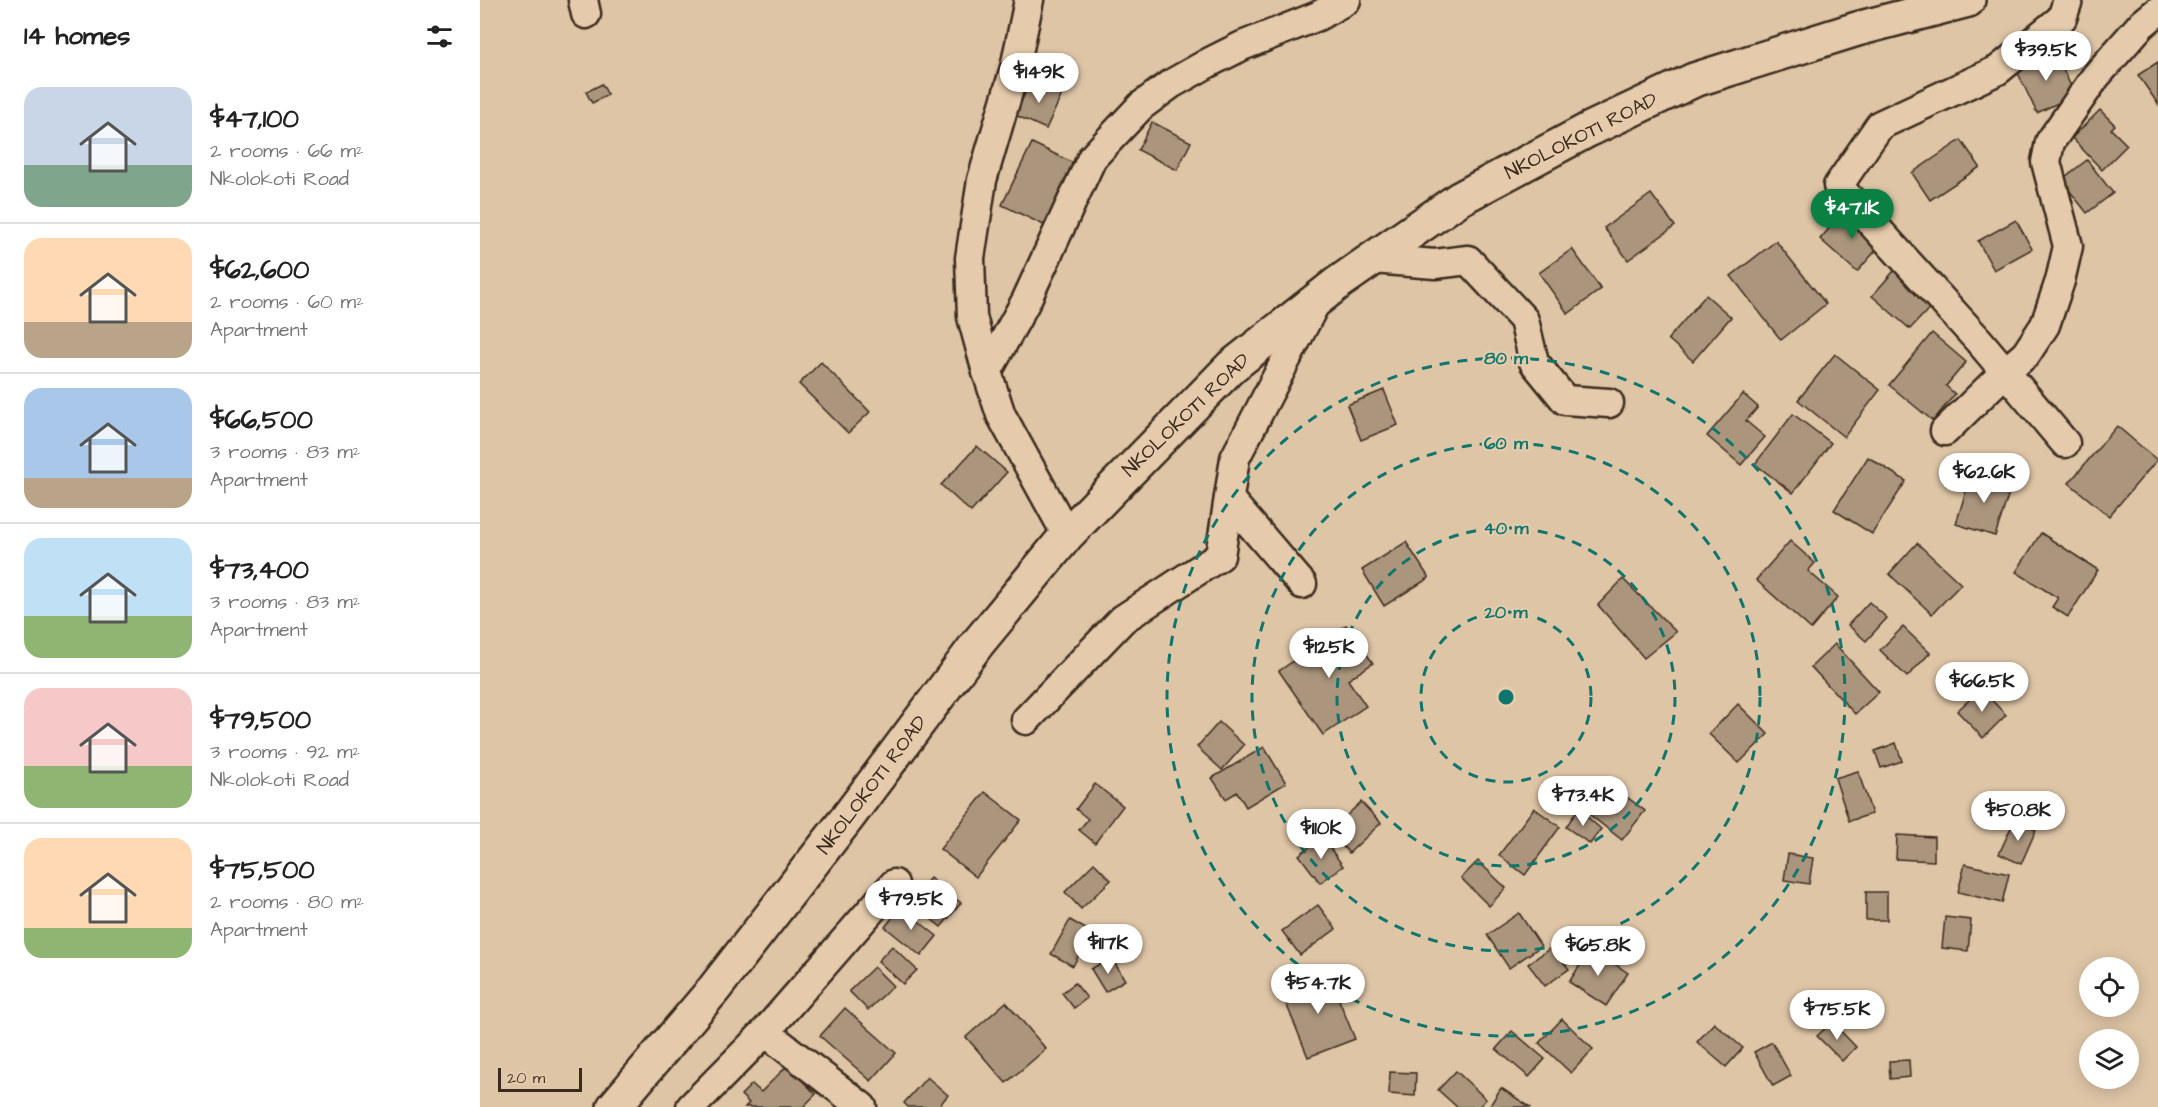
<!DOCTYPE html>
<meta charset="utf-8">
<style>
:root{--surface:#fff;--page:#f2f2f2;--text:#222;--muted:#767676;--line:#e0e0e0;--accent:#0b8043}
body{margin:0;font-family:"Architects Daughter",sans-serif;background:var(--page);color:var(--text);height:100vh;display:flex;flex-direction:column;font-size:22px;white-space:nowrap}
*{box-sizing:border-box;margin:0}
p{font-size:20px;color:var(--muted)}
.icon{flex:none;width:33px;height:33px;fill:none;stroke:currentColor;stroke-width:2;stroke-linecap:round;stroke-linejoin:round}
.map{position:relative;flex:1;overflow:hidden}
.drawer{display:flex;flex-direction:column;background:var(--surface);width:480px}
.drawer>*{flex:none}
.fabs{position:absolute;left:1599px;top:957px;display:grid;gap:12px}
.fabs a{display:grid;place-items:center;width:60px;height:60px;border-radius:50%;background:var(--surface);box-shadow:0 3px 15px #0003;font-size:30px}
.scale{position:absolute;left:18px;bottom:15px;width:84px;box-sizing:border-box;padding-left:6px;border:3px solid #3b2a1e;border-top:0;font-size:16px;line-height:21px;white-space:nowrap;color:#3b2a1e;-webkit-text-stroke:4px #e5cbac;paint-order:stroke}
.price{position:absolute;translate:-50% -51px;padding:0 14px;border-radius:21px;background:#fff;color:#222;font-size:20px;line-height:39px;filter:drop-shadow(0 2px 3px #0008)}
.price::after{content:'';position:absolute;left:50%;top:36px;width:18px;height:14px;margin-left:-9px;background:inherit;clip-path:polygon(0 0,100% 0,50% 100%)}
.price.selected{background:var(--accent);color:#fff}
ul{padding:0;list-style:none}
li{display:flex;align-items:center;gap:18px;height:150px;padding:0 24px}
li+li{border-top:2px solid var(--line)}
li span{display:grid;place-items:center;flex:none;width:168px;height:120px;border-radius:18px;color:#555}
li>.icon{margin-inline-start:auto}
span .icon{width:72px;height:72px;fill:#fffc;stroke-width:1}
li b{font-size:26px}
h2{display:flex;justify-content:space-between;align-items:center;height:72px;padding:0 24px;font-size:26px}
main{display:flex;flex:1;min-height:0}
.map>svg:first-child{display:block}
.building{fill:#ab957d;stroke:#3b2a1e;stroke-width:1.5}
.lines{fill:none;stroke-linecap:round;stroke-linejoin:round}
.minor-casing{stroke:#3b2a1e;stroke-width:33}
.secondary-casing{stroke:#3b2a1e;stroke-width:38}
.minor{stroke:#e5cbac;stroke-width:28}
.secondary{stroke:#e5cbac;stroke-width:33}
.ring{fill:none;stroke:#0f766e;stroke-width:3;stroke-dasharray:10 8}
.labels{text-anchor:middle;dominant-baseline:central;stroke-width:4.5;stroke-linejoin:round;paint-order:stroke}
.street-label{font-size:20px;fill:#3b2a1e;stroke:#e5cbac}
.centre{fill:#0f766e;stroke:#e5cbac;stroke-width:3}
.ring-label{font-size:18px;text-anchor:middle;font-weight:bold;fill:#0f766e;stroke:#e5cbac;stroke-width:4.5;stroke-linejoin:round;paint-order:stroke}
</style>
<main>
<section class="drawer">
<h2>14 homes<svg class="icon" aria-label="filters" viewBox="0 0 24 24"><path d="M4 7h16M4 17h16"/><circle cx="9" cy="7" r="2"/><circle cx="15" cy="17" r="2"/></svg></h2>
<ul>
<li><span style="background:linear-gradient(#c9d6e8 65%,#7fa58c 0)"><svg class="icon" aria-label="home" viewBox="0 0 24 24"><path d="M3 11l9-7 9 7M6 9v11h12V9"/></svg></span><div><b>$47,100</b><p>2 rooms · 66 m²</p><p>Nkolokoti Road</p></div></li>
<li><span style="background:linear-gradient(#ffd9b3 70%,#b9a48a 0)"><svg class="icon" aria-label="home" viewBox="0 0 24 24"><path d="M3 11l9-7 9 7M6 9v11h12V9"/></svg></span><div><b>$62,600</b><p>2 rooms · 60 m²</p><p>Apartment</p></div></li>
<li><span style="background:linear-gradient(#a9c7e8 75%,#b9a48a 0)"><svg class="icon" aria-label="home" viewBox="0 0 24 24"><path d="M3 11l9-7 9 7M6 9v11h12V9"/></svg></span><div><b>$66,500</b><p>3 rooms · 83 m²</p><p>Apartment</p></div></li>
<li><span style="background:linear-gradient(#bfe0f5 65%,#8fb573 0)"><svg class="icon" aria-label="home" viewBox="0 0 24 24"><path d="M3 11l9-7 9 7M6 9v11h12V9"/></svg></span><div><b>$73,400</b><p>3 rooms · 83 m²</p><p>Apartment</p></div></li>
<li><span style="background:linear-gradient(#f6c9c9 65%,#8fb573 0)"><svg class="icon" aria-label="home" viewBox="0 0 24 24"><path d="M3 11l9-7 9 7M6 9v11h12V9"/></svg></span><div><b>$79,500</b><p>3 rooms · 92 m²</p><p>Nkolokoti Road</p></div></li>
<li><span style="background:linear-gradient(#ffd9b3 75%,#8fb573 0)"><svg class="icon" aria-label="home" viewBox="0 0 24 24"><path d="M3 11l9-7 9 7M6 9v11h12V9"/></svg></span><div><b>$75,500</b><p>2 rooms · 80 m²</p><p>Apartment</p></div></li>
</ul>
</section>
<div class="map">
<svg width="1678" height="1107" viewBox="0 0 1678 1107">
<rect width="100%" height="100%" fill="#dec5a6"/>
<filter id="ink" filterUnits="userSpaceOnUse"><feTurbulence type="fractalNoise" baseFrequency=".0167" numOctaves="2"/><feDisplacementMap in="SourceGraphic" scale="12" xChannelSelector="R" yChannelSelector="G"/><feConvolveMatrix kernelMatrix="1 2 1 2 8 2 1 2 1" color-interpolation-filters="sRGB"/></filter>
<g filter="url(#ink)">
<g class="building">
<polygon points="1575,52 1595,95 1557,113 1536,69"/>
<polygon points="1678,62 1678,104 1658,75"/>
<polygon points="552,78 583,92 566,129 535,115"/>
<polygon points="122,84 128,95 112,103 106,92"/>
<polygon points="1620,110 1635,125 1631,129 1647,145 1622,170 1592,138"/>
<polygon points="672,122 711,142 697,170 658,150"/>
<polygon points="1481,140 1500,167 1450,200 1432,173"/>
<polygon points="552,143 602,167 572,229 522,205"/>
<polygon points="1607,160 1633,193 1607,213 1581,180"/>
<polygon points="1171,194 1195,226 1148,260 1124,228"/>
<polygon points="1368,207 1405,240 1377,272 1340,239"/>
<polygon points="1536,220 1552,249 1514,270 1498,241"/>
<polygon points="1296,241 1346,304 1301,340 1251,276"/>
<polygon points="1092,249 1121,289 1088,314 1059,273"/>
<polygon points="1420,264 1459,298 1430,329 1392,296"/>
<polygon points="1226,295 1251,317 1213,361 1188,339"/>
<polygon points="1452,333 1486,362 1466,386 1475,394 1453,421 1409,385"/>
<polygon points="1355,354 1400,390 1364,437 1318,400"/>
<polygon points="341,362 390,412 368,433 319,384"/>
<polygon points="904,390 918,425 881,440 867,405"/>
<polygon points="1263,394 1278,407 1266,421 1285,437 1261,465 1227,436"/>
<polygon points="1313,414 1351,443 1313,493 1275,464"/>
<polygon points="1637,426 1677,460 1629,516 1589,483"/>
<polygon points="497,446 527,472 491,512 461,485"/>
<polygon points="1388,457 1426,481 1392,534 1354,510"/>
<polygon points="1492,471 1532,484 1515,536 1476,524"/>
<polygon points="1561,533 1618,570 1588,617 1572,607 1578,598 1536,572"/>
<polygon points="1310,541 1335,563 1328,571 1358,597 1331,629 1276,580"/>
<polygon points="926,542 949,578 904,606 882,570"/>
<polygon points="1437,543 1481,584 1452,614 1409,574"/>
<polygon points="1143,579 1196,632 1164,658 1118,605"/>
<polygon points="1389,602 1407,618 1386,641 1368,625"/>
<polygon points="866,625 893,663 868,680 886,706 843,735 799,671"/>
<polygon points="1423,627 1450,653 1427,677 1400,650"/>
<polygon points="1355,644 1399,692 1375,714 1331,667"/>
<polygon points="1501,689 1526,715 1503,738 1477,711"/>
<polygon points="1258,704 1288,734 1259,763 1229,734"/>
<polygon points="739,722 764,745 742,770 717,747"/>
<polygon points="1416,743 1422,761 1401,768 1395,751"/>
<polygon points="784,747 806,783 766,807 757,792 746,799 732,778"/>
<polygon points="1378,771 1392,814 1369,821 1355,778"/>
<polygon points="1122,778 1165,811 1142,840 1100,807"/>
<polygon points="615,784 643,806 615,843 599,830 608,819 596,809"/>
<polygon points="505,792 541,820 496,877 460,849"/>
<polygon points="881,802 901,823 869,853 849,832"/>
<polygon points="1054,808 1080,827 1045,875 1019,855"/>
<polygon points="1098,809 1121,829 1110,844 1086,827"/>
<polygon points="1534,821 1556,830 1541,864 1519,854"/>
<polygon points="1417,835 1454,837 1454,861 1416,859"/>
<polygon points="842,837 863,866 840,883 819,855"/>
<polygon points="1308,854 1333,858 1329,884 1304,880"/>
<polygon points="998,861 1026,888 1009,906 981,878"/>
<polygon points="614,863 631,880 601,909 585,892"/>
<polygon points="1485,864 1529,874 1522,903 1478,892"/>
<polygon points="450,878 481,903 461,927 430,902"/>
<rect x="1386" y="892" width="21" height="28"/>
<polygon points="838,905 856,929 820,955 802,931"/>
<polygon points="421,907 457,936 441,956 405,927"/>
<polygon points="1039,913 1061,946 1029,968 1007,935"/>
<polygon points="1465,917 1491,920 1488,951 1462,948"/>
<polygon points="590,920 611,932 593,966 571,954"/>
<polygon points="412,946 437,970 423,984 398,961"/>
<polygon points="1072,947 1089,969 1065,986 1048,964"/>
<polygon points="1111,948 1148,973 1126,1006 1089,982"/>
<polygon points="631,957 645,980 625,992 611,969"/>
<polygon points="394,967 413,986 388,1010 369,991"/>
<polygon points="848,973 875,1039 828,1057 801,991"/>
<polygon points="595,983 607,998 594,1008 582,993"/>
<polygon points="526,1002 566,1049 526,1083 486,1037"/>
<polygon points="365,1008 416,1053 391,1081 340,1036"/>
<polygon points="1082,1019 1113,1049 1091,1073 1059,1043"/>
<polygon points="1352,1022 1376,1047 1362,1061 1337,1036"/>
<polygon points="1234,1023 1263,1048 1246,1067 1217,1042"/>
<polygon points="1032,1031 1065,1059 1049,1077 1016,1049"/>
<polygon points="1292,1042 1311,1076 1293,1086 1274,1052"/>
<polygon points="1429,1060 1430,1077 1410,1079 1409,1061"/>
<polygon points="307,1066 336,1094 323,1107 265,1107 269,1103 261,1095 272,1084 281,1092"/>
<polygon points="976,1071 1006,1099 999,1107 977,1107 958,1090"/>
<polygon points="910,1072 936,1073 935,1096 909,1094"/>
<polygon points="447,1077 468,1095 458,1107 428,1107 424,1103"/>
<polygon points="1021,1088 1050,1107 1009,1107"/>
</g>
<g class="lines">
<defs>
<g id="minor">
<polyline points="103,0 106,14"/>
<polyline points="549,0 535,68 502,180 490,258 492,317 507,372 521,415 587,535"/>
<polyline points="893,259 955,264 988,260 1044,320 1054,362 1085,400 1129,403"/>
<polyline points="507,372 546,301 612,158 661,106 691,84 730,62 762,46 838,16 866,0"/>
<polyline points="1465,431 1522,375 1546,354 1565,325 1580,281 1588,246 1566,162 1570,142 1616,76 1661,25 1678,11"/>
<polyline points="1585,443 1500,342 1358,186 1400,125 1518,70 1582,18 1588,0"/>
<polyline points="749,499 822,584"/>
<polyline points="546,720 643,619 740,556 755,458 837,300"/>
<polyline points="285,1032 382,1107"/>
<polyline points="211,1107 285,1032 414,884"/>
</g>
<polyline id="secondary" points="134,1107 234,989 368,817 498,643 587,535 751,367 858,283 979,199 1108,130 1214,80 1377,29 1488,0"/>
</defs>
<use href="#minor" class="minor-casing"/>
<use href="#secondary" class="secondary-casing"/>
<use href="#minor" class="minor"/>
<use href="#secondary" class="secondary"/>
</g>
</g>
<g class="ring">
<circle cx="1026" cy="697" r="85"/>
<circle cx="1026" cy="697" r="169"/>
<circle cx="1026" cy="697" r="254"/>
<circle cx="1026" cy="697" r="339"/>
</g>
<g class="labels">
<g class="street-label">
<text transform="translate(1101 136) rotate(-27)">NKOLOKOTI ROAD</text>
<text transform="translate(706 415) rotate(-44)">NKOLOKOTI ROAD</text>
<text transform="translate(392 785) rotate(-53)">NKOLOKOTI ROAD</text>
</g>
</g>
<circle cx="1026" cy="697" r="9" class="centre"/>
<g class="ring-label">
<text x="1026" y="364">80 m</text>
<text x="1026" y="449">60 m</text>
<text x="1026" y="534">40 m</text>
<text x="1026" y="618">20 m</text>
</g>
</svg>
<div class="fabs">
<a><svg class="icon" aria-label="locate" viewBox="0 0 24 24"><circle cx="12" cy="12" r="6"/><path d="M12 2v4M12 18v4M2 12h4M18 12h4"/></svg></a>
<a><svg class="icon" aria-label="layers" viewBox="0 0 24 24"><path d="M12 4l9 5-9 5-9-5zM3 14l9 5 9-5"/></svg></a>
</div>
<div class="scale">20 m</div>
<b class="price" style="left:1566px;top:82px">$39.5K</b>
<b class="price" style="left:559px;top:104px">$149K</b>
<b class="price selected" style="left:1372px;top:240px">$47.1K</b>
<b class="price" style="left:1504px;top:504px">$62.6K</b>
<b class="price" style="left:849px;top:679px">$125K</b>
<b class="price" style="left:1502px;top:713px">$66.5K</b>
<b class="price" style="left:1103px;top:827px">$73.4K</b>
<b class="price" style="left:1538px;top:842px">$50.8K</b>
<b class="price" style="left:841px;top:860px">$110K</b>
<b class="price" style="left:431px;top:931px">$79.5K</b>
<b class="price" style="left:628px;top:975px">$117K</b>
<b class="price" style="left:1118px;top:977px">$65.8K</b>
<b class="price" style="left:838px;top:1015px">$54.7K</b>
<b class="price" style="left:1357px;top:1041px">$75.5K</b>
</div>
</main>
